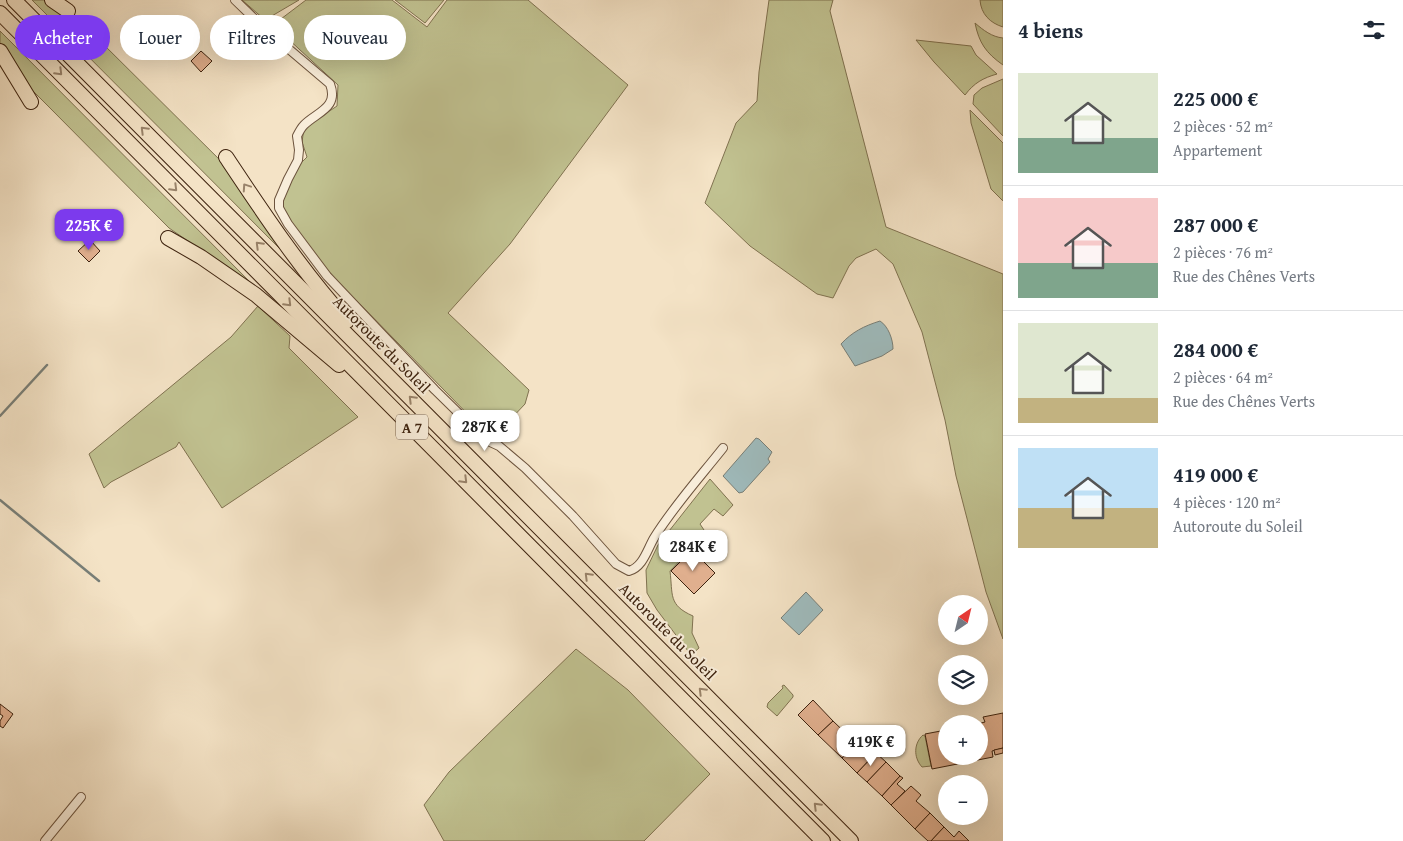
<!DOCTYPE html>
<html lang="fr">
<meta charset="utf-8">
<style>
:root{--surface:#fff;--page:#f6f6f7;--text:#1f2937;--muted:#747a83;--line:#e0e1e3;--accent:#7c3aed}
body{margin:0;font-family:"Gentium Book Plus",serif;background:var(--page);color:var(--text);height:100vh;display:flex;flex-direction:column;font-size:19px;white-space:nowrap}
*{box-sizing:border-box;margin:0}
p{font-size:16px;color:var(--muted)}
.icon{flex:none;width:28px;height:28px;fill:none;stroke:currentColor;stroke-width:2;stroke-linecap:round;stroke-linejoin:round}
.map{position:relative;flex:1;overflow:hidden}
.panel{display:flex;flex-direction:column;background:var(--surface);width:400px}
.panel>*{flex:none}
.guide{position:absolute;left:15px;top:15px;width:475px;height:45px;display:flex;gap:10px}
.needle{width:32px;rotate:35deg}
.controls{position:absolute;left:938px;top:595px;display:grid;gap:10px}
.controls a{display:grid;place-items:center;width:50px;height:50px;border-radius:50%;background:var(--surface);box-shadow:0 5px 20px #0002;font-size:25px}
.price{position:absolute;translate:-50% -42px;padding:0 11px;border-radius:10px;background:#fff;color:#222;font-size:16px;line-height:32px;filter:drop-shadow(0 1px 2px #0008)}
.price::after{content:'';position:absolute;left:50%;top:30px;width:15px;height:11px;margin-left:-8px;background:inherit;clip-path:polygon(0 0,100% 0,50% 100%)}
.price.current{background:var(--accent);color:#fff}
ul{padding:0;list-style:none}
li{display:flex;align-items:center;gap:15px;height:125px;padding:0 15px}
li+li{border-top:1px solid var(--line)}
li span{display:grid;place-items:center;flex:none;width:140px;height:100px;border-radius:0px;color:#555}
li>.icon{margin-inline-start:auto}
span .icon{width:60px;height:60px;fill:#fffc;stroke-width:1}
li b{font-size:21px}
h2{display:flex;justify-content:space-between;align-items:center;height:60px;padding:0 15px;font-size:21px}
.tag{padding:0 18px;border-radius:22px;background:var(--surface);box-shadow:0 5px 20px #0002;font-size:18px;line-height:45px}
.tag.current{background:var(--accent);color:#fff}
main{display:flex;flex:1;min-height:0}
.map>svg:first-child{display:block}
.green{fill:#c1c291;stroke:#807250}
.water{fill:#9fbcbe;stroke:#787f78}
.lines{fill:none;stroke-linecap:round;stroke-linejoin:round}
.stream{stroke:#787f78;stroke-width:2.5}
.building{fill:#e0af8e;stroke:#3e230f}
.street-casing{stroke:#6c533d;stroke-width:10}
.highway-casing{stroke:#3e230f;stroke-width:16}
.street{stroke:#f8edda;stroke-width:8}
.highway{stroke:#f4e3c6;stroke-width:14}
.oneway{stroke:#99836a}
.labels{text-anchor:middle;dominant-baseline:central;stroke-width:4;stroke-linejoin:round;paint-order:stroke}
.shield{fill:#f8edda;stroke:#76604c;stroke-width:1}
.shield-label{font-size:15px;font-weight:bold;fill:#3e230f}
.street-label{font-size:16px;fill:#3e230f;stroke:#f8edda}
</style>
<main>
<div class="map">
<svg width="1003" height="841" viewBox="0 0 1003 841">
<rect width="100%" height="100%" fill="#f4e3c6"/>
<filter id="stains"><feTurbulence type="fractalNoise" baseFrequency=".004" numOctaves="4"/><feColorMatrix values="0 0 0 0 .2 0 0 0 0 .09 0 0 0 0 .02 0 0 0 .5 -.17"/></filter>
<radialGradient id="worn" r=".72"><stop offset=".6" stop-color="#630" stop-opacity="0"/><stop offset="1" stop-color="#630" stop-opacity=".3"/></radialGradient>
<g class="green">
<polygon points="32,0 46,0 92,33 232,172 283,252"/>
<polygon points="242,0 299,0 265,20"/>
<polygon points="306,0 392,0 427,27 447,0 528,0 628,85 510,244 448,313 529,390 525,404 492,439 351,295 328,274 286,217 276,201 285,179 307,157 302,142 304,128 337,106 338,85 273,25"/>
<polygon points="395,0 444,0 425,23"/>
<polygon points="769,0 833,0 830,11 886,227 1003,274 1003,639 986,592 956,476 945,420 922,332 893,264 876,249 856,258 849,266 833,298 817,294 750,246 705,203 736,123 757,101 759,72"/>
<path d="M980,0H1003V27C990,23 981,14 980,0Z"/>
<path d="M975,23C983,30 992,37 1003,38V65C986,53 979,43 975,23Z"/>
<polygon points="0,31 255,287 169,228 49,107 28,86 0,44"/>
<path d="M916,40L971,46L976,55L997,74C983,78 974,83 965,95L934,62Z"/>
<polygon points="1003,79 1003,136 973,104 974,95 982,88"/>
<polygon points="970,110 1003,143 1003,201 991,189 971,123"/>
<polygon points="258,306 290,336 289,348 358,417 222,508 179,442 176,447 111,482 104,488 89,454 231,337"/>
<path d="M710,479L733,505L723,516L714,509L700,524L706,533L670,571C673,595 668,605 693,616L692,633L699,648L691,655L657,610L647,593L646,570L658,545Z"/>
<polygon points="576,649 628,690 710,774 644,841 444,841 424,805 449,772"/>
<polygon points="784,685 793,695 793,697 777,716 767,707 768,703 783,688 782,686"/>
<path d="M923,735L925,736L931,766L922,767C913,757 914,743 923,735Z"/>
</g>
<g class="water">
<path d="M880,321C888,326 893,339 893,349L882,356L855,366L841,344C852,332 864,326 880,321Z"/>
<polygon points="756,438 759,439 772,452 768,459 770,462 743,492 739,493 723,476"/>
<polygon points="806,592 823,610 799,635 781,618"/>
</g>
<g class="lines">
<g class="stream">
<polyline points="0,416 47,365"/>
<polyline points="0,500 99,581"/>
</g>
</g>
<g class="building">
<polygon points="201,51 212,61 201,72 191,61"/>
<polygon points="90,240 100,251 89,262 78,251"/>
<polygon points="692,550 715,573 694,594 671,571"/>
<polygon points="813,700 833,721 818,735 798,715"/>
<polygon points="0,704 13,714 3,728 0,726 0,721 3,716 0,714"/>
<polygon points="1003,713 1003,748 992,751 993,757 932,769 925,734 946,730 946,756 979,756 979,724 977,724 985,722 983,717"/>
<polygon points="833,721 857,744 842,758 818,735"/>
<polygon points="857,744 862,749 867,744 876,753 857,773 842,758"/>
<polygon points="1003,748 1003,753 995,755 994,750"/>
<polygon points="876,753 886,762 867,782 857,773"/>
<polygon points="886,762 900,776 882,796 867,782"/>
<polygon points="900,776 903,778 897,784 905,791 891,805 882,796"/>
<polygon points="911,786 921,795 916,801 930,813 915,829 891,805"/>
<polygon points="930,813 944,827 931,841 928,841 915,829"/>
<polygon points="944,827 954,837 959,831 969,841 931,841"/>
</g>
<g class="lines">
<defs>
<g id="street">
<path d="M235,0L264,28L330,84C339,108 317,112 304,125C301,128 299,132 297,136L299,150L298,160L288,179L279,200V208L288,224L327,276L435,390L486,440L499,446L525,468L573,516L616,564L629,571C643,567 647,550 654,538C673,507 700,477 723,448"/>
<polyline points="45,841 81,797"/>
</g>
<g id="highway">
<polyline points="14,0 851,841"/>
<polyline points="52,0 68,11"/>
<polyline points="0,13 823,841"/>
<polyline points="0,51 31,102"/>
<path d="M226,157C264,214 301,270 347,321"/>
<polyline points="168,238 201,257 256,295 339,365"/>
</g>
</defs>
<use href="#street" class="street-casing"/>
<use href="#highway" class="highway-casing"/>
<use href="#street" class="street"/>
<use href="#highway" class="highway"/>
</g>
<defs><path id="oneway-chevron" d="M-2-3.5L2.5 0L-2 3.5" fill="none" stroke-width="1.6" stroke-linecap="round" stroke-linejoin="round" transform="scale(1.25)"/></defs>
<g class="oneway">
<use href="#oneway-chevron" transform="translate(59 72) rotate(45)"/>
<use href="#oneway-chevron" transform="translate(144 130) rotate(-135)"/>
<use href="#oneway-chevron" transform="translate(246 187) rotate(-124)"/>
<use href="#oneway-chevron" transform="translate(174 188) rotate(45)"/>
<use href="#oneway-chevron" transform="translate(259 245) rotate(-135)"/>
<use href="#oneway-chevron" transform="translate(288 303) rotate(45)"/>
<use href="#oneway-chevron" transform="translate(412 399) rotate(-135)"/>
<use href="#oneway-chevron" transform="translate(464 480) rotate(45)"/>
<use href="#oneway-chevron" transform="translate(588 576) rotate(-135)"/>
<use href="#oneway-chevron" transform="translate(702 691) rotate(-135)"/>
<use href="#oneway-chevron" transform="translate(817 806) rotate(-135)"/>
</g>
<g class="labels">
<rect class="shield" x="396" y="414.5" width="32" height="25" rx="4"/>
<g class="shield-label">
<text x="412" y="427">A 7</text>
</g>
<g class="street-label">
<text transform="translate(382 344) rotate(45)">Autoroute du Soleil</text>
<text transform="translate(668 631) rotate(45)">Autoroute du Soleil</text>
</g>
</g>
<rect width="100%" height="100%" filter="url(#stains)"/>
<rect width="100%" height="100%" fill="url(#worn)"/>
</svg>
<div class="controls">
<a><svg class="needle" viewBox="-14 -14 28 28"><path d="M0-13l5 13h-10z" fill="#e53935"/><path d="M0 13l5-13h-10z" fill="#747a83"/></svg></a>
<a><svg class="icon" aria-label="layers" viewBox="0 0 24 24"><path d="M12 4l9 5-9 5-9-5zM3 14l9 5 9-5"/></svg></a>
<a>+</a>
<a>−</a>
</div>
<b class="price current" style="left:89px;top:251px">225K €</b>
<b class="price" style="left:485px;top:452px">287K €</b>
<b class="price" style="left:693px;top:572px">284K €</b>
<b class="price" style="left:871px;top:767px">419K €</b>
<div class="guide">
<a class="tag current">Acheter</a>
<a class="tag">Louer</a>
<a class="tag">Filtres</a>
<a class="tag">Nouveau</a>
</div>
</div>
<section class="panel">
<h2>4 biens<svg class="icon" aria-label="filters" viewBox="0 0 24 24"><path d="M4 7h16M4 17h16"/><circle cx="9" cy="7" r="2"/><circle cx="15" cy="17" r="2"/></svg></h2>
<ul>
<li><span style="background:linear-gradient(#dfe7d0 65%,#7fa58c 0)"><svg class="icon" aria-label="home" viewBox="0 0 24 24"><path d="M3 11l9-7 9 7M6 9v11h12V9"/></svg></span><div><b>225 000 €</b><p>2 pièces · 52 m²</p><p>Appartement</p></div></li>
<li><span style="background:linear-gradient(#f6c9c9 65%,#7fa58c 0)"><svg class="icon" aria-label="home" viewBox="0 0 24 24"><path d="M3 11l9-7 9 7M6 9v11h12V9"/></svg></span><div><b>287 000 €</b><p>2 pièces · 76 m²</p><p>Rue des Chênes Verts</p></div></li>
<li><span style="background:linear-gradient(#dfe7d0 75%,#c2b280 0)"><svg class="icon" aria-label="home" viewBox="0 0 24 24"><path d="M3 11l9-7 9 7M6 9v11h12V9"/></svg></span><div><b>284 000 €</b><p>2 pièces · 64 m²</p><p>Rue des Chênes Verts</p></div></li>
<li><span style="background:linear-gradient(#bfe0f5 60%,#c2b280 0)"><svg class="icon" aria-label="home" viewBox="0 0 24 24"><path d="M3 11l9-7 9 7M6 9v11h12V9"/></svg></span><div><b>419 000 €</b><p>4 pièces · 120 m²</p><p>Autoroute du Soleil</p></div></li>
</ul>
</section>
</main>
